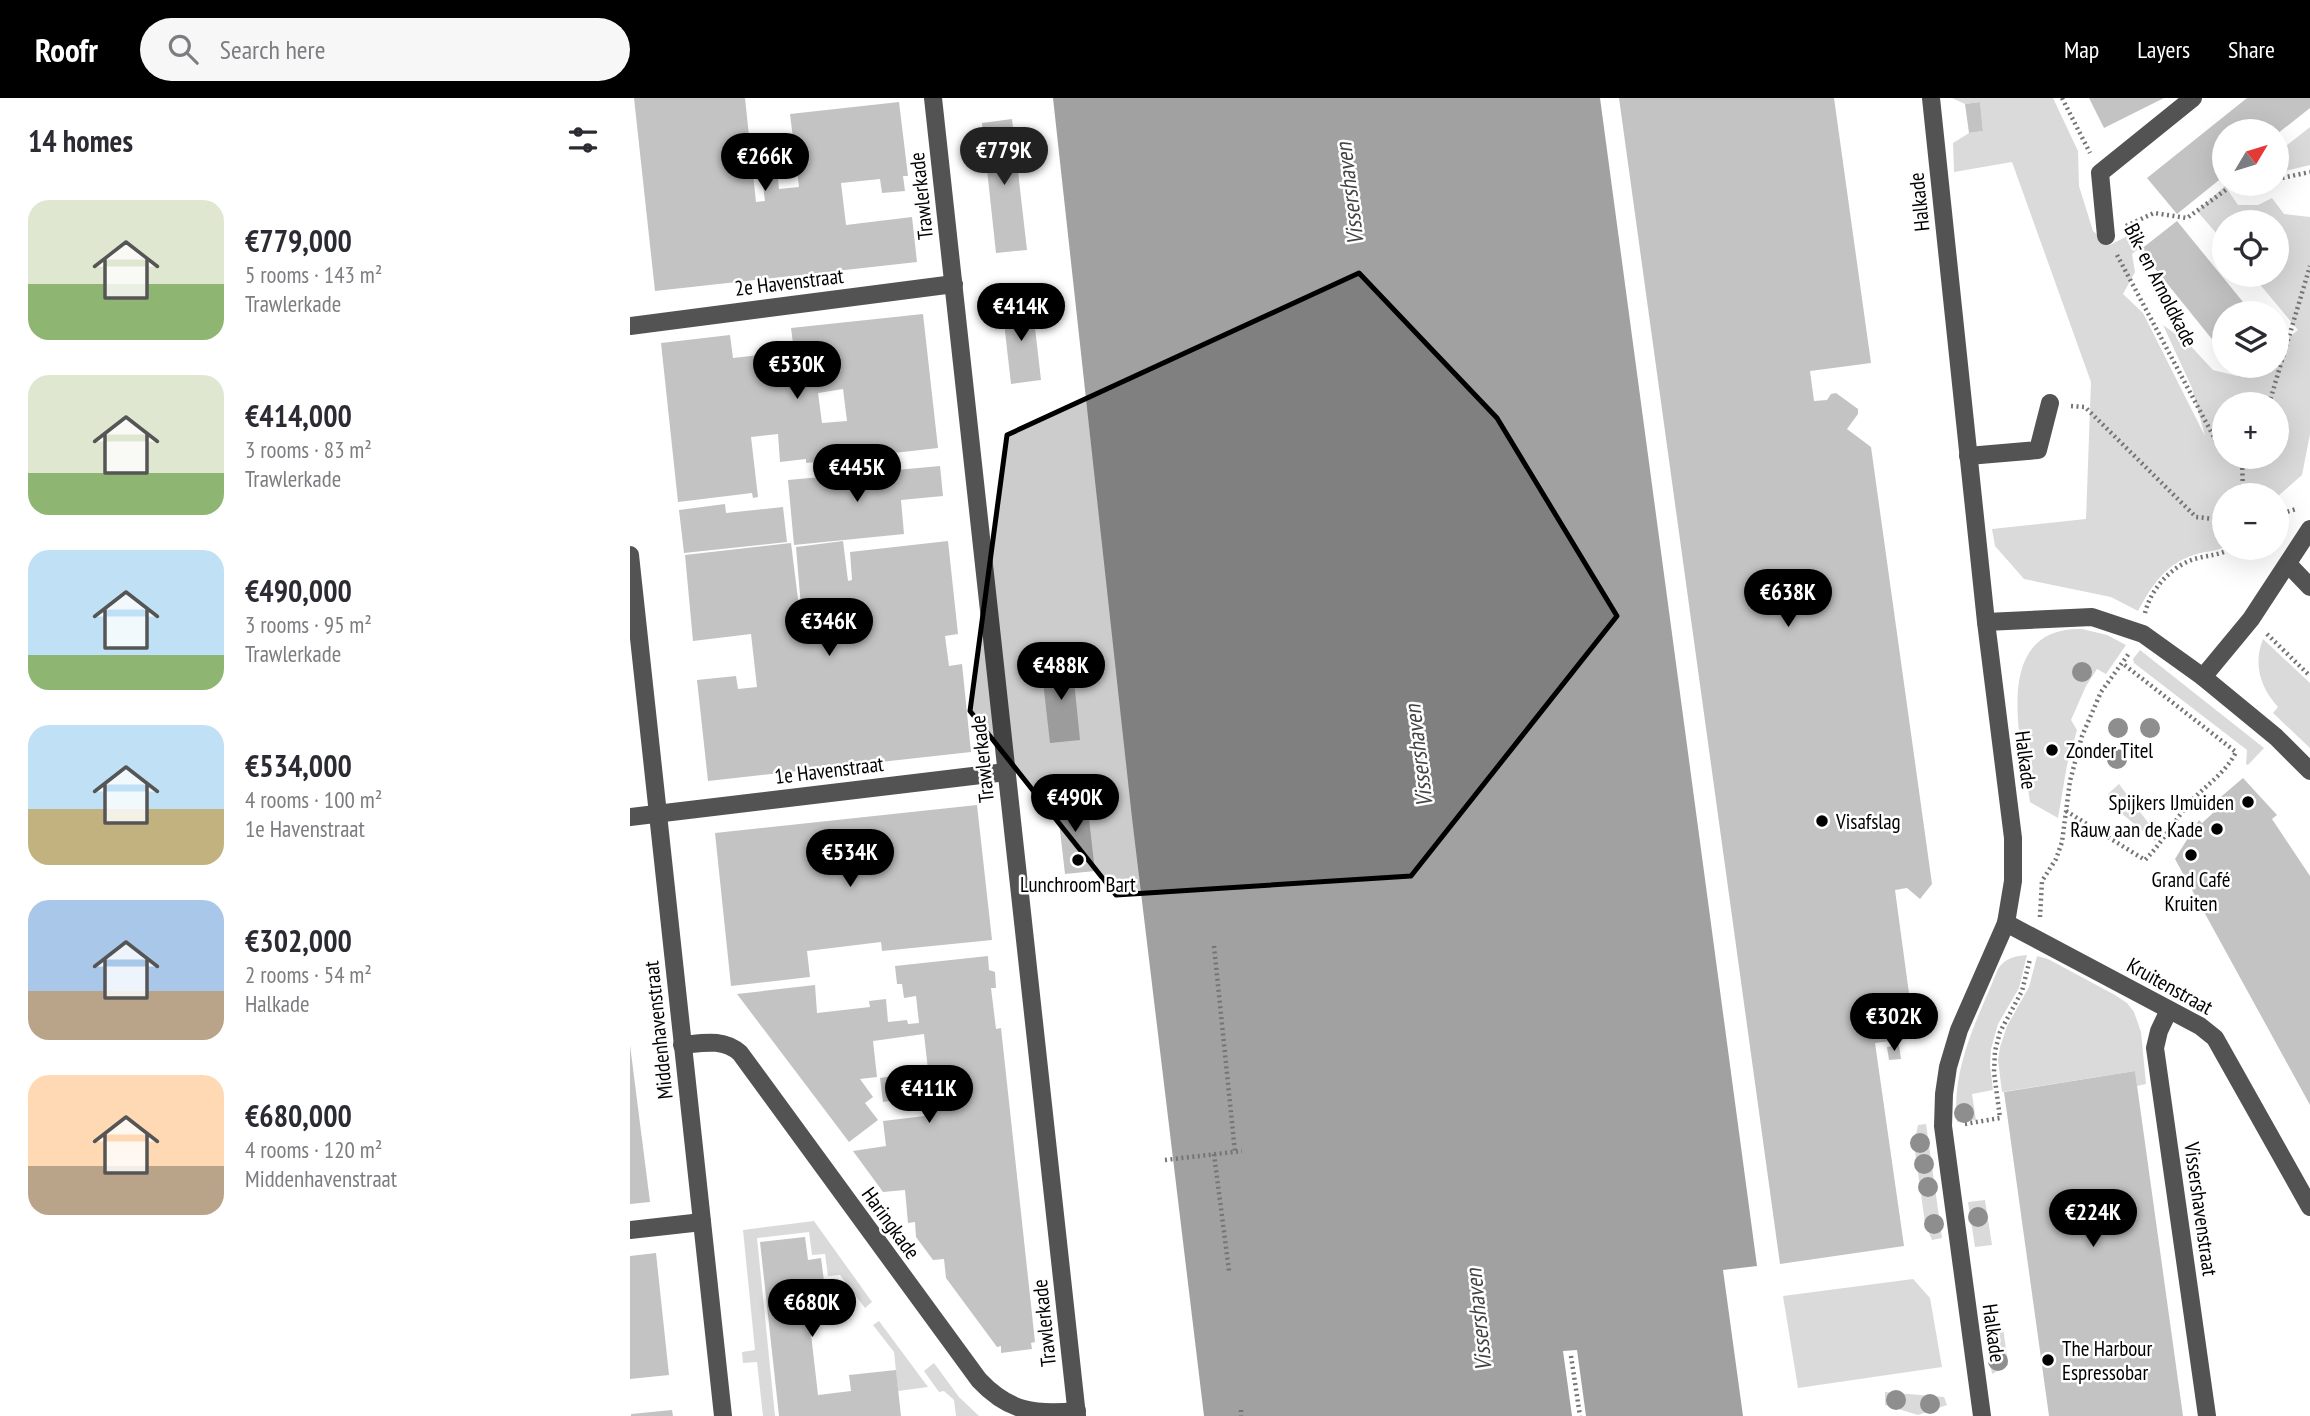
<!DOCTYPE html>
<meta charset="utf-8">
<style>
:root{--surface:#fff;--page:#f7f7f7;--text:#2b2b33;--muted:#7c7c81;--accent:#000}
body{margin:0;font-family:"PT Sans Narrow",sans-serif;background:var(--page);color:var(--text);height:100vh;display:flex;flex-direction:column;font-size:26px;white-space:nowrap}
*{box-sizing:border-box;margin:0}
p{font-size:23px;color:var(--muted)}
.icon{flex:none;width:38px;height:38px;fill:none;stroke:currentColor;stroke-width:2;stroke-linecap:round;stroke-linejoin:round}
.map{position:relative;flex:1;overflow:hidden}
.details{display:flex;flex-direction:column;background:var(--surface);width:630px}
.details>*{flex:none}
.needle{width:46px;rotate:52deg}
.tools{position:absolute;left:1582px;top:21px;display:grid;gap:14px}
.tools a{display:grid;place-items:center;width:77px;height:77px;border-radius:50%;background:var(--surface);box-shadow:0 7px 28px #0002;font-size:35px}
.price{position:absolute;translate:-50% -60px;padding:0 16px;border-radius:24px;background:var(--accent);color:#fff;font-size:23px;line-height:46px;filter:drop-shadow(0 2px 4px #0008)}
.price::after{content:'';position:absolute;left:50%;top:42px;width:21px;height:16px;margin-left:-10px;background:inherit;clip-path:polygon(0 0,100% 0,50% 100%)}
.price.active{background:#222;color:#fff}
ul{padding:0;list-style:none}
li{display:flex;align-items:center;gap:21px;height:175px;padding:0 28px}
li span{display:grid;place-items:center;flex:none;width:196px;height:140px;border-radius:21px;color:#555}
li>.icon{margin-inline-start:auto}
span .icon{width:84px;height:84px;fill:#fffc;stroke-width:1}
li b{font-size:30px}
h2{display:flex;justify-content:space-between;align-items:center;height:84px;padding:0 28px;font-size:30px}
header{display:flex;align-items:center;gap:42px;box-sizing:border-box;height:98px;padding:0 35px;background:var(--accent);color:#fff}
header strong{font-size:33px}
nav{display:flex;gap:38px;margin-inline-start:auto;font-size:24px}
.search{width:490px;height:63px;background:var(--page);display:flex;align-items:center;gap:18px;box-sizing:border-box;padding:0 24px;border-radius:38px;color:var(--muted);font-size:26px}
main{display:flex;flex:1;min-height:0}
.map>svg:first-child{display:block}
.green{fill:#dadada;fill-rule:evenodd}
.water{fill:#a1a1a1}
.pier{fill:#fff}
.building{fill:#c3c3c3;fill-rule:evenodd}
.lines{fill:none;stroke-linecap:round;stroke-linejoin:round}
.path{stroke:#757575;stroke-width:4.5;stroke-dasharray:2 3.5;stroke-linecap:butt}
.minor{stroke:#535353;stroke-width:18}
.tree{fill:#8e8e8e}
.marked{fill:#000;fill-opacity:0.2;stroke:#000;stroke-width:5;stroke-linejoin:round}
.poi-dot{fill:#000;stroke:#fff;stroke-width:2.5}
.labels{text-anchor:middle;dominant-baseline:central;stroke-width:5;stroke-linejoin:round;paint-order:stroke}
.street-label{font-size:21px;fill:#000;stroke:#fff}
.poi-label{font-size:21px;fill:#000;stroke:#fff;text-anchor:start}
.water-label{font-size:23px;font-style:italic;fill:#424242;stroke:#fff}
</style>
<header>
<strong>Roofr</strong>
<div class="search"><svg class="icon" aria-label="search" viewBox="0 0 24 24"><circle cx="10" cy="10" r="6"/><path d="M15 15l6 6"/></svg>Search here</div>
<nav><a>Map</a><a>Layers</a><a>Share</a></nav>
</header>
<main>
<section class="details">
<h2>14 homes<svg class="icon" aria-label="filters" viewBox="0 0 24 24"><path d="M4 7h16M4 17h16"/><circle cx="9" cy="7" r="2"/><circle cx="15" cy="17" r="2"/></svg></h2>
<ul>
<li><span style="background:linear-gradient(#dfe7d0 60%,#8fb573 0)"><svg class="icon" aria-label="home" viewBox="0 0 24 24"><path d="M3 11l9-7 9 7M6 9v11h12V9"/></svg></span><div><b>€779,000</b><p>5 rooms · 143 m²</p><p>Trawlerkade</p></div></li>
<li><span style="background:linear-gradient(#dfe7d0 70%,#8fb573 0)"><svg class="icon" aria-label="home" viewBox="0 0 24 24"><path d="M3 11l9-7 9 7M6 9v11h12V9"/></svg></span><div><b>€414,000</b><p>3 rooms · 83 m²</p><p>Trawlerkade</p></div></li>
<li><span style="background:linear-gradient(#bfe0f5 75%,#8fb573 0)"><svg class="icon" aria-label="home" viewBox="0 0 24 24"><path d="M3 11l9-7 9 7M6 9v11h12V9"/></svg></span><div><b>€490,000</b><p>3 rooms · 95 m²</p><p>Trawlerkade</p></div></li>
<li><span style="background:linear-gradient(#bfe0f5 60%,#c2b280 0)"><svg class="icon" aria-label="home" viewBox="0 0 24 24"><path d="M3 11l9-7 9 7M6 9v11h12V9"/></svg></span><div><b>€534,000</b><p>4 rooms · 100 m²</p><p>1e Havenstraat</p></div></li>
<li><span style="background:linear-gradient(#a9c7e8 65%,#b9a48a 0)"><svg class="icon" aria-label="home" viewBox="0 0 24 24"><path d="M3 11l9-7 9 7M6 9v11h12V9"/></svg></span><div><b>€302,000</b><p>2 rooms · 54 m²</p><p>Halkade</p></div></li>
<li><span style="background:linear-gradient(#ffd9b3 65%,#b9a48a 0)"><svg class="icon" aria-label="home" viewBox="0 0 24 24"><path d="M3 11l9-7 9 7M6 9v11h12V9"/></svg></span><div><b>€680,000</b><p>4 rooms · 120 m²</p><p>Middenhavenstraat</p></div></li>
</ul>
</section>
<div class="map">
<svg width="1680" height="1318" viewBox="0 0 1680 1318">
<rect width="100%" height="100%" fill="#fff"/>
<g class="green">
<path d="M1322,0H1423L1448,53L1449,88L1463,133L1480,147L1501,136L1512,148L1502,156L1505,174L1493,196L1513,215L1575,338L1562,290L1533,227L1557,244L1583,272L1607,278L1625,268H1647V249L1668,232L1622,177H1647V124H1594V144L1567,113L1595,88L1608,107H1628L1642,100L1654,116L1680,119V336L1672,377L1647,399V397H1594V449C1585,454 1576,453 1567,456C1537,464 1522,487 1508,513L1481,499L1394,481L1365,448L1362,431L1456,421L1461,284L1382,64L1324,74L1323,45L1339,35L1353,33L1350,4L1335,6ZM1594,306H1647V359H1594Z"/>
<polygon points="1680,29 1680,67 1647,75 1647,55"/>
<path d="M1452,531L1477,537L1496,547L1476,576L1467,571L1456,588L1441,622L1447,632L1437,667L1428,720L1400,704C1392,647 1358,529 1452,531Z"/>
<path d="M1633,541L1680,585V650L1643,615L1648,609C1630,589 1623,566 1633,541Z"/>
<polygon points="1510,552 1634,650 1618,667 1616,666 1617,652 1504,565 1503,561"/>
<polygon points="1489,686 1529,739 1525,743 1479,705 1478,696"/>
<path d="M1397,857L1389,890L1368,926L1361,951L1360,967L1363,992L1342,996L1346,1022L1327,1024C1321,970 1348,920 1368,871C1375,860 1385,858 1397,857Z"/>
<polygon points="1407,858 1418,861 1485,897 1497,905 1504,914 1511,934 1516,986 1507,988 1505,973 1372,994 1368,962 1370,949 1377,928 1399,889"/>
<polygon points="1296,1026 1312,1140 1302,1142 1295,1125 1284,1046 1288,1027"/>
<polygon points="1355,1102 1362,1147 1345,1149 1338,1104"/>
<polygon points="184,1123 242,1204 235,1210 210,1177 198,1178 195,1156 182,1157 179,1134 127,1140 145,1318 133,1318 127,1264 113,1265 112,1254 125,1252 113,1132"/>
<polygon points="1283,1181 1300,1200 1312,1269 1168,1290 1153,1198"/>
<polygon points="249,1223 298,1289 268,1293 264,1254 243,1227"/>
<polygon points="1373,1229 1378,1267 1362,1276 1355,1231"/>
<polygon points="304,1265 329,1299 349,1318 326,1318 324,1302 314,1293 309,1294 294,1273"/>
<polygon points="1255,1294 1314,1299 1317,1307 1288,1317 1255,1307"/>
</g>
<polygon class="water" points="423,0 970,0 1127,1168 1093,1172 1113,1318 574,1318 502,720"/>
<polygon class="pier" points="947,1252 956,1318 942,1318 933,1253"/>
<g class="building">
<polygon points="4,0 115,0 126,104 135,103 131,74 147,72 149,91 169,89 160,16 269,4 278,78 273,78 275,93 252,95 250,81 211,85 216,127 282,119 287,164 25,193"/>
<polygon points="989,0 1204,0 1241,265 1180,273 1184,303 1197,302 1201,296 1206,295 1228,311 1228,316 1217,331 1241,349 1302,786 1290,801 1277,790 1265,792 1285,940 1245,945 1274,1148 1150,1166"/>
<polygon points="1459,0 1534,0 1474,30"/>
<polygon points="1617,0 1680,0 1680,10 1647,36 1647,33 1594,33 1594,78 1547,116 1517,80"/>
<polygon points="1350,4 1353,33 1339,35 1335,6"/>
<polygon points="382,21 397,152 366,155 352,25"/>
<polygon points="1547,123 1622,215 1594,215 1594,256 1510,152"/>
<polygon points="402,204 411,282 381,286 372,207"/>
<path d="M293,216L308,350L176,365V361L150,364L148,336L121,339L128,399L123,400L122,395L48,404L31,245L100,237L103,260L164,253L161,230ZM213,291L217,323L192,325L188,295Z"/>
<polygon points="310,368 313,398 271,402 274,436 164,447 158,382"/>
<polygon points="95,406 96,415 153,409 157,444 54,455 49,412"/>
<polygon points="213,443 218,483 222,482 220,454 318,443 328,536 315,538 319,568 332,566 341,654 78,683 67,582 106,578 108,591 127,589 121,536 63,543 55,457 161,445 169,509 171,509 166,449"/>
<polygon points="442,563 450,642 420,645 411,566"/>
<polygon points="1613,680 1647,717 1642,721 1680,778 1680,1007 1545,761 1569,722 1572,725 1584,714 1579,709"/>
<polygon points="456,695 465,773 435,776 426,698"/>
<polygon points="347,707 362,842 252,853 251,844 177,853 180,879 101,888 85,735"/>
<polygon points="358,858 359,872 365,874 366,890 361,890 366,931 371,930 405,1244 401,1245 402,1251 371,1255 371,1248 367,1249 316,1180 314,1161 303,1162 286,1139 285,1124 278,1125 275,1092 253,1094 223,1053 256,1048 253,1023 303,1017 294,936 243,943 247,979 230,981 243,999 235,1005 248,1022 219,1044 107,896 185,887 187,915 240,909 239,903 256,901 258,924 277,922 278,926 289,925 286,898 274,900 272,886 267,886 265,868"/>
<polygon points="0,947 20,1104 0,1106"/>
<polygon points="1269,947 1271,961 1259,962 1257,949"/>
<polygon points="1505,973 1553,1318 1419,1318 1374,994"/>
<polygon points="268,977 272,1001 253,1004 250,980"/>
<polygon points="175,1139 178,1162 191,1160 194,1183 208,1182 209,1190 213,1189 225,1205 178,1210 188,1297 221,1293 219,1277 266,1272 271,1318 149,1318 130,1144"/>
<polygon points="26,1155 39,1277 0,1281 0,1158"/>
<polygon points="42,1312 43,1318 1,1318 1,1316"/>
</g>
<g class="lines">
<g class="path">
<polyline points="1432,0 1460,55"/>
<polyline points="1647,81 1680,74"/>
<polyline points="1496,128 1524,115 1557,120 1604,86"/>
<polyline points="1487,157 1586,343 1594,346"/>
<polyline points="1639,306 1680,168"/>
<polyline points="1441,308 1455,309 1566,419 1594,422"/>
<polyline points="1612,359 1613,397"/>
<polyline points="1647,417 1666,411"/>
<path d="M1515,515C1521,490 1543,466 1568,460C1580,457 1591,457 1601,450"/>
<polyline points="1637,536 1680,578"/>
<path d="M1436,713L1515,762C1534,743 1546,719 1564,700C1579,685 1596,674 1606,654L1492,565"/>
<polyline points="1410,819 1412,783 1426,761 1432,744 1440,683 1452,638 1471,594 1500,554"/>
<polyline points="584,848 605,1054"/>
<polyline points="1335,1026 1370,1020 1364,974 1365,953 1370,934 1392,893 1400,861"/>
<polyline points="584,1056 599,1173"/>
<polyline points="535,1062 612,1053"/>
<polyline points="941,1258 950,1318"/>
<polyline points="611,1312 611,1318"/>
</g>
<g class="minor">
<polyline points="303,0 447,1318"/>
<polyline points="1301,0 1356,524 1383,740 1383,783 1376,825 1329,932 1318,969 1314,996 1313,1028 1352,1318"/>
<polyline points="1476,138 1470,75 1563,0"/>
<polyline points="0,228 324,186"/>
<polyline points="1338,358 1408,352 1420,305"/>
<polyline points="0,457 93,1318"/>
<polyline points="1658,466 1680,489"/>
<polyline points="1356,524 1462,519 1513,536 1573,579 1621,521 1680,431"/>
<polyline points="1573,579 1646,639 1680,673"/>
<polyline points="0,719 376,674"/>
<polyline points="1376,825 1570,928 1585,940 1680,1109"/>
<polyline points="1539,912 1529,933 1525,950 1577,1318"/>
<path d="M52,947C73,945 93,940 110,955L349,1282C379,1314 405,1317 447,1313"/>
<polyline points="0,1132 72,1124"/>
</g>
</g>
<g class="tree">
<circle cx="1452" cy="574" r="10"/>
<circle cx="1488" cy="630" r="10"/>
<circle cx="1520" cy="630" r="10"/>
<circle cx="1487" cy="661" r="10"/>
<circle cx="1334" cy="1015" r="10"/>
<circle cx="1290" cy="1045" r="10"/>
<circle cx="1294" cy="1066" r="10"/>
<circle cx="1298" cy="1089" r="10"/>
<circle cx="1348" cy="1119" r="10"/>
<circle cx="1304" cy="1126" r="10"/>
<circle cx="1368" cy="1263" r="10"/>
<circle cx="1266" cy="1302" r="10"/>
<circle cx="1300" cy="1306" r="10"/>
</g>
<path class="marked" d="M729,175L867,320L987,518L781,778L486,797L340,613L377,337Z"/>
<g class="poi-dot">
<circle cx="1422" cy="652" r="7"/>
<circle cx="1618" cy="704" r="7"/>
<circle cx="1192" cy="723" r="7"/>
<circle cx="1587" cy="731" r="7"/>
<circle cx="1561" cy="757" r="7"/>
<circle cx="448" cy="762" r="7"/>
<circle cx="1418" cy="1262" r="7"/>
</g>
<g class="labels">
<g class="street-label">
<text transform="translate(291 98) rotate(-96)">Trawlerkade</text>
<text transform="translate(1289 104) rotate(-96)">Halkade</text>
<text transform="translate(159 184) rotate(-7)">2e Havenstraat</text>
<text transform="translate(1531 187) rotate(63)">Bik- en Arnoldkade</text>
<text transform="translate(352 661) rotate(-96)">Trawlerkade</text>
<text transform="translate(1396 662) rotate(83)">Halkade</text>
<text transform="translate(199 672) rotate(-7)">1e Havenstraat</text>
<text transform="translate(1540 888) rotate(29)">Kruitenstraat</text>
<text transform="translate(28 932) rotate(-96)">Middenhavenstraat</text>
<text transform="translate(1571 1111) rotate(82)">Vissershavenstraat</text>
<text transform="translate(261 1125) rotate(54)">Haringkade</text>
<text transform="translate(414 1225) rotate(-96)">Trawlerkade</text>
<text transform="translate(1364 1235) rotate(82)">Halkade</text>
</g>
<g class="poi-label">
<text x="1436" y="652">Zonder Titel</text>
<text x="1604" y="704" text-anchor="end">Spijkers IJmuiden</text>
<text x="1206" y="723">Visafslag</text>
<text x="1573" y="731" text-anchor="end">Rauw aan de Kade</text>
<text x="1561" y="781" text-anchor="middle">Grand Café<tspan x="1561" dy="24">Kruiten</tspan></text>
<text x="448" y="786" text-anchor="middle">Lunchroom Bart</text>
<text x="1432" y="1250">The Harbour<tspan x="1432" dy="24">Espressobar</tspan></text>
</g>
<g class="water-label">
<text transform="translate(719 96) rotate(-97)">Vissershaven</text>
<text transform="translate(788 658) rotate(-97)">Vissershaven</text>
<text transform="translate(848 1222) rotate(-96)">Vissershaven</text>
</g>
</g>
</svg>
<div class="tools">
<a><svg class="needle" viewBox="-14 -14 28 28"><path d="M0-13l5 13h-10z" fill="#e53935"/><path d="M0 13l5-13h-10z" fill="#7c7c81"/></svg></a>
<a><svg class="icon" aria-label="locate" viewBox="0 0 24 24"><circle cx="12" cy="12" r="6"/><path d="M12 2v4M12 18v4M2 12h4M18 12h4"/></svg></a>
<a><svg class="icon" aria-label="layers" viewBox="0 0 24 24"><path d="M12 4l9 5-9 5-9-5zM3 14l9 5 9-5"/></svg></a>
<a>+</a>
<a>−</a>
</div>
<b class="price active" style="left:374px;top:89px">€779K</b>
<b class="price" style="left:135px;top:95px">€266K</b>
<b class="price" style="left:391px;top:245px">€414K</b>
<b class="price" style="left:167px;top:303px">€530K</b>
<b class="price" style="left:227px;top:406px">€445K</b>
<b class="price" style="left:1158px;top:531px">€638K</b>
<b class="price" style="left:199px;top:560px">€346K</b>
<b class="price" style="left:431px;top:604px">€488K</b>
<b class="price" style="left:445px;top:736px">€490K</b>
<b class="price" style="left:220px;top:791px">€534K</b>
<b class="price" style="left:1264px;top:955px">€302K</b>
<b class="price" style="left:299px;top:1027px">€411K</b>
<b class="price" style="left:1463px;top:1151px">€224K</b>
<b class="price" style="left:182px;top:1241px">€680K</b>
</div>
</main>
